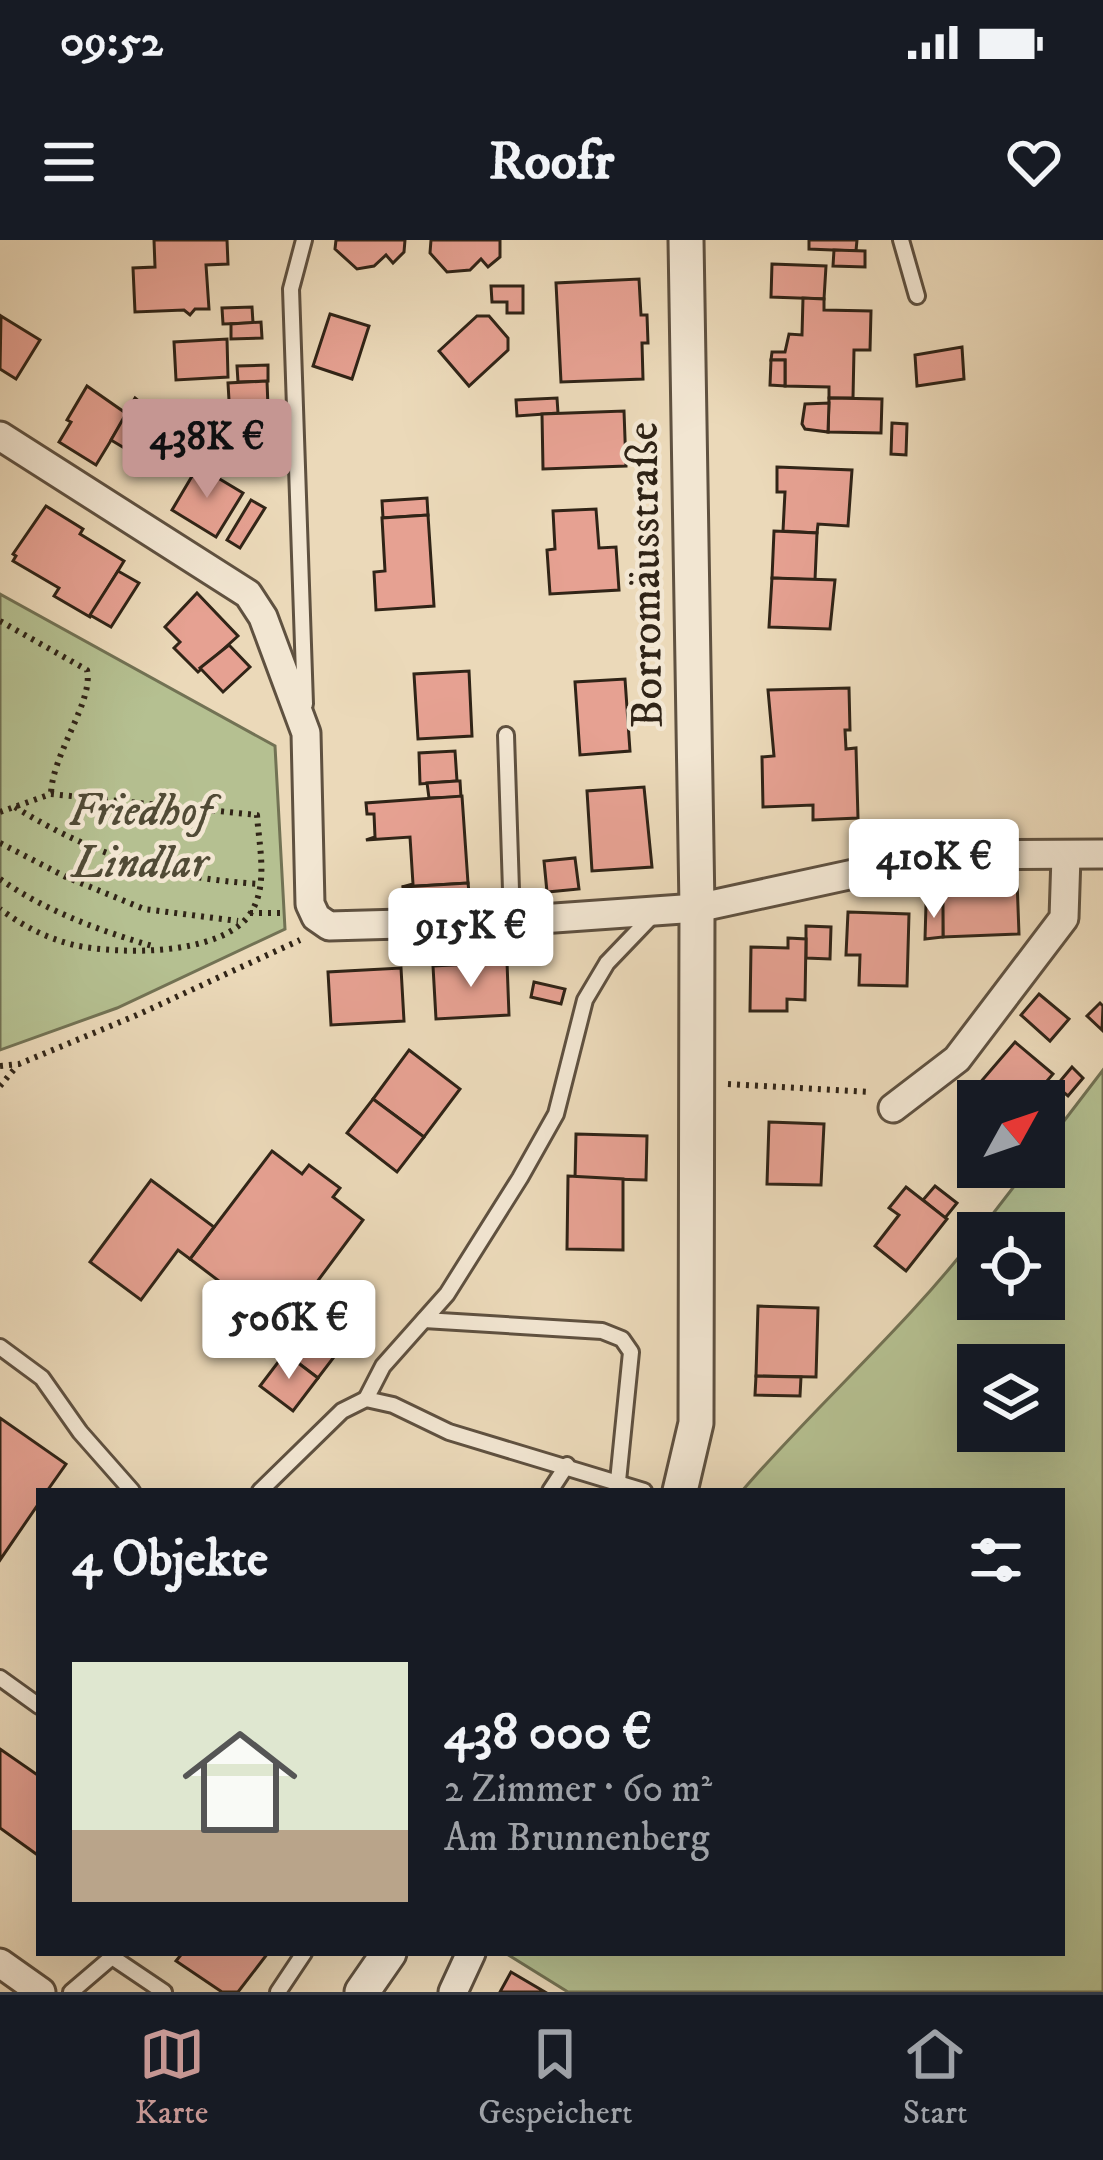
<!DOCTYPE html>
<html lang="de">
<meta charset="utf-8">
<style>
:root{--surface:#171b24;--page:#242831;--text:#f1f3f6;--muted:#9ea1a6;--line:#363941;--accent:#c59692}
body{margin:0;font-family:"IM FELL DW Pica",serif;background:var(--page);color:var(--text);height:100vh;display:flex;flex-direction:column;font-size:45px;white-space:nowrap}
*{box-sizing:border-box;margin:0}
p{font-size:39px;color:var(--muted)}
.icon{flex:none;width:66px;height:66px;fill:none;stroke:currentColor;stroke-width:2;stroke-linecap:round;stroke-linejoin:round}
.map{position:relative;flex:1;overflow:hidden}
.drawer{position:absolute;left:36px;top:1248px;width:1029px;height:468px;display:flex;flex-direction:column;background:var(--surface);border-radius:0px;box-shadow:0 12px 48px #0002}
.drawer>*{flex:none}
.needle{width:78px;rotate:50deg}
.tools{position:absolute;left:957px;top:840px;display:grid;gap:24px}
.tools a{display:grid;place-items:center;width:108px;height:108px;border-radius:0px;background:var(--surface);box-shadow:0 12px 48px #0002;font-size:60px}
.price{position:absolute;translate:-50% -102px;padding:0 27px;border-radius:12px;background:#fff;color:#222;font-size:39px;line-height:78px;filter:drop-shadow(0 3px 6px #0008)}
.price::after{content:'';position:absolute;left:50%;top:72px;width:36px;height:27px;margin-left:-18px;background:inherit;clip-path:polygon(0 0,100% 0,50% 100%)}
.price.selected{background:var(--accent);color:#111}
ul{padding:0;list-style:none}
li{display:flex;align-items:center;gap:36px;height:300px;padding:0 36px}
li span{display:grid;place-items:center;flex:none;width:336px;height:240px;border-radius:0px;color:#555}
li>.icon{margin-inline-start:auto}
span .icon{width:144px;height:144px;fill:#fffc;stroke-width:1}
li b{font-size:51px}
h2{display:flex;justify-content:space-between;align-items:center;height:144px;padding:0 36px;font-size:51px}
.status{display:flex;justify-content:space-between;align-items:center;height:84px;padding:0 60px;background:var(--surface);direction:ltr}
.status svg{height:33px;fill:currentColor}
header{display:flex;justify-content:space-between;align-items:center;height:156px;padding:0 36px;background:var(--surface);font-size:54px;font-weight:700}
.dock{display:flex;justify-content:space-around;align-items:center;height:168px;border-top:3px solid var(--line);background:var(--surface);font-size:33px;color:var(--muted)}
.dock a{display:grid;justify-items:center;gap:6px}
.dock .selected{color:var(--accent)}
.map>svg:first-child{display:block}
.green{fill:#b5c091;stroke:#727254;stroke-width:3;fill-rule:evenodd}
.building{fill:#e6a192;stroke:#302417;stroke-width:3}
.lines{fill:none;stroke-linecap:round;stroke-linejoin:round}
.service-casing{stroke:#5f5140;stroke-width:20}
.minor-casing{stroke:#5f5140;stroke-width:33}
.tertiary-casing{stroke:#5f5140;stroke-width:39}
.path{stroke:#302417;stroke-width:6;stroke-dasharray:3 6;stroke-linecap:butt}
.service{stroke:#f2e6d2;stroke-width:14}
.minor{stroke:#f2e6d2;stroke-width:27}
.tertiary{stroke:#f2e6d2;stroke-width:33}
.labels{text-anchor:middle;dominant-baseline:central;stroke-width:9;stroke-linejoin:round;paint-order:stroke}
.street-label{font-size:45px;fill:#302417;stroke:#f2e6d2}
.park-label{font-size:45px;font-style:italic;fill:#514b36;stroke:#f2e6d2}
</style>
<div class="status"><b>09:52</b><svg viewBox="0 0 49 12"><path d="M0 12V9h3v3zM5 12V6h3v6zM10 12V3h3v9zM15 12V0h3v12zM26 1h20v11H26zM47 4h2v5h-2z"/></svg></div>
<header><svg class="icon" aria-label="menu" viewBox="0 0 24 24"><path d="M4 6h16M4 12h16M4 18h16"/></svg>Roofr<svg class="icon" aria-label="heart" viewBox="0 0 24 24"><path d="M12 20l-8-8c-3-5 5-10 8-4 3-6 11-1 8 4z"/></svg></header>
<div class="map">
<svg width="1103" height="1752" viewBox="0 0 1103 1752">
<rect width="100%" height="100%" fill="#ebd9b9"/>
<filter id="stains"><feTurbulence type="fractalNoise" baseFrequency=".00167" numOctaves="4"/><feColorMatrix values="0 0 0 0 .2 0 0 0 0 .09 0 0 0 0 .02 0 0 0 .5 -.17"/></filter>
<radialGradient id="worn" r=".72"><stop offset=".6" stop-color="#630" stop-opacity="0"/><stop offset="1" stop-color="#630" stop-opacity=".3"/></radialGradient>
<g class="green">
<polygon points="0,354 275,506 285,689 117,768 0,810"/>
<path d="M1103,830V1752H568L505,1713H1062V1251H742C818,1163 907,1086 978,993V1059H1044V993H978L1029,927H1044V907ZM978,1125H1044V1191H978Z"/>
</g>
<g class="building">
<polygon points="154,0 227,0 228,24 206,25 209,69 195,69 190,75 184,70 135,72 133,28 155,27"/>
<polygon points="336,0 405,0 404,12 393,23 386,15 374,26 357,29 335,9"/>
<polygon points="431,0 500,0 500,17 488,27 481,19 470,30 447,32 430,13"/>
<polygon points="809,0 857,0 856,11 809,9"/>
<polygon points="834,10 865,11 865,27 833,26"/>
<polygon points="772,24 826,26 824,59 771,57"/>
<polygon points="639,39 641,75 647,75 648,103 642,103 643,139 561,142 556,43"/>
<polygon points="491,46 523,46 523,73 507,73 507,62 492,62"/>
<polygon points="803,58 824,59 824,70 871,71 870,110 854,110 853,158 829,158 829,147 785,146 785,120 771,120 772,112 785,112 789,94 802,95"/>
<polygon points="252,67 253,83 223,84 222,68"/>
<polygon points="330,74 369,86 352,139 313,126"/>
<polygon points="1,76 40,100 16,139 0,129"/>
<polygon points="477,76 489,76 508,98 508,110 469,146 439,111"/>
<polygon points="261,82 262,98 231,99 231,84"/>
<polygon points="227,99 228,137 176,140 174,102"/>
<polygon points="962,107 964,139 917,146 915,115"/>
<polygon points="771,120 785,120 785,146 770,145"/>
<polygon points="268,125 268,141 238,142 237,126"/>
<polygon points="267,141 269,193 231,195 228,143"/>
<polygon points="87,146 127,174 96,225 59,202 71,182 67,180"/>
<polygon points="135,158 159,178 136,215 111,200"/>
<polygon points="557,158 558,173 517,176 516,160"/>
<polygon points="829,158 882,159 881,193 828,192"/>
<polygon points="829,163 828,192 805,189 802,184 805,164"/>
<polygon points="285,166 286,192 269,193 268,167"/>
<polygon points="624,171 626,226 543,229 542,174"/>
<polygon points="892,183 907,184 906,215 891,214"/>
<polygon points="198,226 243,253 216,297 172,270"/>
<polygon points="777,227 852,230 848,286 818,284 817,293 783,291 785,252 777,252"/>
<polygon points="427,258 428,275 383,278 382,261"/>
<polygon points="251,260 265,268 240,308 227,300"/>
<polygon points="46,266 83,289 80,294 124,321 90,377 54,356 59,348 13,321 16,316 13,314"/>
<polygon points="596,269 599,308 616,307 619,350 550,354 547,310 555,309 553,271"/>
<polygon points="428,275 434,366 376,370 374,332 385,331 382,278"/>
<polygon points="774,291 817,293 815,340 772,338"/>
<polygon points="118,331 139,343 111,387 90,375"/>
<polygon points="772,338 835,340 830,389 769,387"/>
<polygon points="197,353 238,396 198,432 174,408 180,402 165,387"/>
<polygon points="229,405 250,427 223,452 200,428"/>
<polygon points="469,431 472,496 418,499 414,434"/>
<polygon points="625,439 630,511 580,515 575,442"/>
<polygon points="849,448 850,490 845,490 846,509 856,508 858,578 813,580 813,565 763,567 762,517 774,516 768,450"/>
<polygon points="455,511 457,541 420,544 419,513"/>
<polygon points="457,541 460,541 461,557 429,558 427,543"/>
<polygon points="644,547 652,627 592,631 587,551"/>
<polygon points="462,556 468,643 402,647 413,644 410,597 366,600 375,597 374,574 367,574 366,563"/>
<polygon points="575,618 579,649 547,652 544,621"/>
<polygon points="966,640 1017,640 1019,694 943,697 942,641"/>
<polygon points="468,643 470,661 404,665 403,647"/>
<polygon points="943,664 943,697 925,699 926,665"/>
<polygon points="848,672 909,674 907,746 859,745 860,715 846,715"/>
<polygon points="806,686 831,687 830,719 806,718"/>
<polygon points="788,698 806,699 805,760 787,759 787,771 750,771 751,707 788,708"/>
<polygon points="507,722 509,775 436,779 433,726"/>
<polygon points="401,728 404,781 331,785 328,732"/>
<polygon points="534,742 565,749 561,764 531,757"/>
<polygon points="1039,754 1069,779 1050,801 1021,775"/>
<polygon points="1100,763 1103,766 1102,790 1087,776"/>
<polygon points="1015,802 1053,834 1030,861 997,861 978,845"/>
<polygon points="409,810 460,849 424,897 373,859"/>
<polygon points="1072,827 1083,838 1068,856 1056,846"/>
<polygon points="373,859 424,897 397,932 347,893"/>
<polygon points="769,882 824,884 821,945 767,944"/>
<polygon points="576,894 647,896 646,940 575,938"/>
<polygon points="272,911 302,934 309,925 340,948 333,957 363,980 282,1089 190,1019"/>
<polygon points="568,936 623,939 623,1010 567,1009"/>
<polygon points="151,940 214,987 190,1019 178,1010 141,1060 90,1022"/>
<polygon points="935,946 957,963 945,978 923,960"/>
<polygon points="906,947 947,979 906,1031 875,1006 899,975 889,968"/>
<polygon points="306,1056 353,1092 318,1138 285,1113 296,1099 282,1089"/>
<polygon points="758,1066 818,1068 816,1137 756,1136"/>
<polygon points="285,1113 318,1138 293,1171 260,1146"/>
<polygon points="756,1136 801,1137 800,1156 755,1155"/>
<polygon points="0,1178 66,1224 47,1251 39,1251 39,1263 0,1320"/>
<polygon points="0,1509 39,1536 39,1616 0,1588"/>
<polygon points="177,1713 268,1713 238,1752 222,1752 176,1721 180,1716"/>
<polygon points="511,1732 545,1752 500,1752"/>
</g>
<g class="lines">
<defs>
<g id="service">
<polyline points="304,0 291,49 305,464"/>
<polyline points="901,0 917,56"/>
<polyline points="506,495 512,681"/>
<polyline points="424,1080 602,1091 622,1099 631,1112 617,1251"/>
<polyline points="0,1107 42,1138 80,1192 132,1251"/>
<polyline points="366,1159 383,1126 447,1054 520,938 556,874 585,760 607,723 653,675"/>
<polyline points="260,1251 342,1171 366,1159 393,1165 449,1192 644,1251"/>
<polyline points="550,1251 567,1225"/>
<polyline points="0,1438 39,1466"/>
<polyline points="71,1752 112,1717 164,1752"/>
<polyline points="278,1752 304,1713"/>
</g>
<g id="minor">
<polyline points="0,196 248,354 263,377 306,493 310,664 316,677 329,686 512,681 697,668 941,615 1103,614"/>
<polyline points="893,868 957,819 1064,678 1066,616"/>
<polyline points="0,1723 41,1752"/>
<polyline points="453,1752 471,1713"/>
</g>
<g id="tertiary">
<polyline points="680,1251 696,1183 697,668 686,0"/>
<polyline points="362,1752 389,1713"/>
</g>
</defs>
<use href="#service" class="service-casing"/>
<use href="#minor" class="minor-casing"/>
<use href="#tertiary" class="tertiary-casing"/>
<g class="path">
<path d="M0,381L87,430C94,461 52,514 51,554"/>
<path d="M15,567C92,615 169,639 260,644"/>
<path d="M0,572L51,554L257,575C259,606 269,646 250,674C221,716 119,715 74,705C46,698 23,686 0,669"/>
<polyline points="0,603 66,637 144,669 238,681"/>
<path d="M0,639C45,671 103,692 156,707"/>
<polyline points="250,673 282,673"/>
<polyline points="0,826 19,824 137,775 300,700"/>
<polyline points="728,844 870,852"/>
<polyline points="0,846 17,826"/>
</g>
<use href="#service" class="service"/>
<use href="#minor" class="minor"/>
<use href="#tertiary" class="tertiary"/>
</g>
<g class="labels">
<g class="street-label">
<text transform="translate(646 335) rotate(-91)">Borromäusstraße</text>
</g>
<g class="park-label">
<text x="140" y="572">Friedhof<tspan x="140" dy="52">Lindlar</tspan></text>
</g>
</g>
<rect width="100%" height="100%" filter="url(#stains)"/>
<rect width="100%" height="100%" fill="url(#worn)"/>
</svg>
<div class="tools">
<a><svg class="needle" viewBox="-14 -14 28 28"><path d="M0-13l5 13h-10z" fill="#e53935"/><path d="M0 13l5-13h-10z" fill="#9ea1a6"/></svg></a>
<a><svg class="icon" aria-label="locate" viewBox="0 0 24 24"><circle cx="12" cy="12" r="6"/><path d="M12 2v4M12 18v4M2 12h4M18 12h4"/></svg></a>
<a><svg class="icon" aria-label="layers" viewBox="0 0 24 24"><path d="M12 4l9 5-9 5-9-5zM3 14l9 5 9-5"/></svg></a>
</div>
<b class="price selected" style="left:207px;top:261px">438K €</b>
<b class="price" style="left:934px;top:681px">410K €</b>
<b class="price" style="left:471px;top:750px">915K €</b>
<b class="price" style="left:289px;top:1142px">506K €</b>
<section class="drawer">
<h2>4 Objekte<svg class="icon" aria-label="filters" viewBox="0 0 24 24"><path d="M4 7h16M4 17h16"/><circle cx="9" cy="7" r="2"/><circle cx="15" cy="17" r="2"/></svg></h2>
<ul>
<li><span style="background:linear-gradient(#dfe7d0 70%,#b9a48a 0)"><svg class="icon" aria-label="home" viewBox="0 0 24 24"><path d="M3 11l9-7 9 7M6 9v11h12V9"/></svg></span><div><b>438 000 €</b><p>2 Zimmer · 60 m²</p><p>Am Brunnenberg</p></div></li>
</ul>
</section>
</div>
<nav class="dock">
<a class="selected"><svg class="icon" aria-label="map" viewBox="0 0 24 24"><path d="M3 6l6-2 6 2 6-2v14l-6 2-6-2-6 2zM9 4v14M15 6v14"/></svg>Karte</a>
<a><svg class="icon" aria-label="saved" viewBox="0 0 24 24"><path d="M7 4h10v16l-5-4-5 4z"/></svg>Gespeichert</a>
<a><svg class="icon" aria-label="home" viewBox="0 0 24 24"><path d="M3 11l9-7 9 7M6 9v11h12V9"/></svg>Start</a>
</nav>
